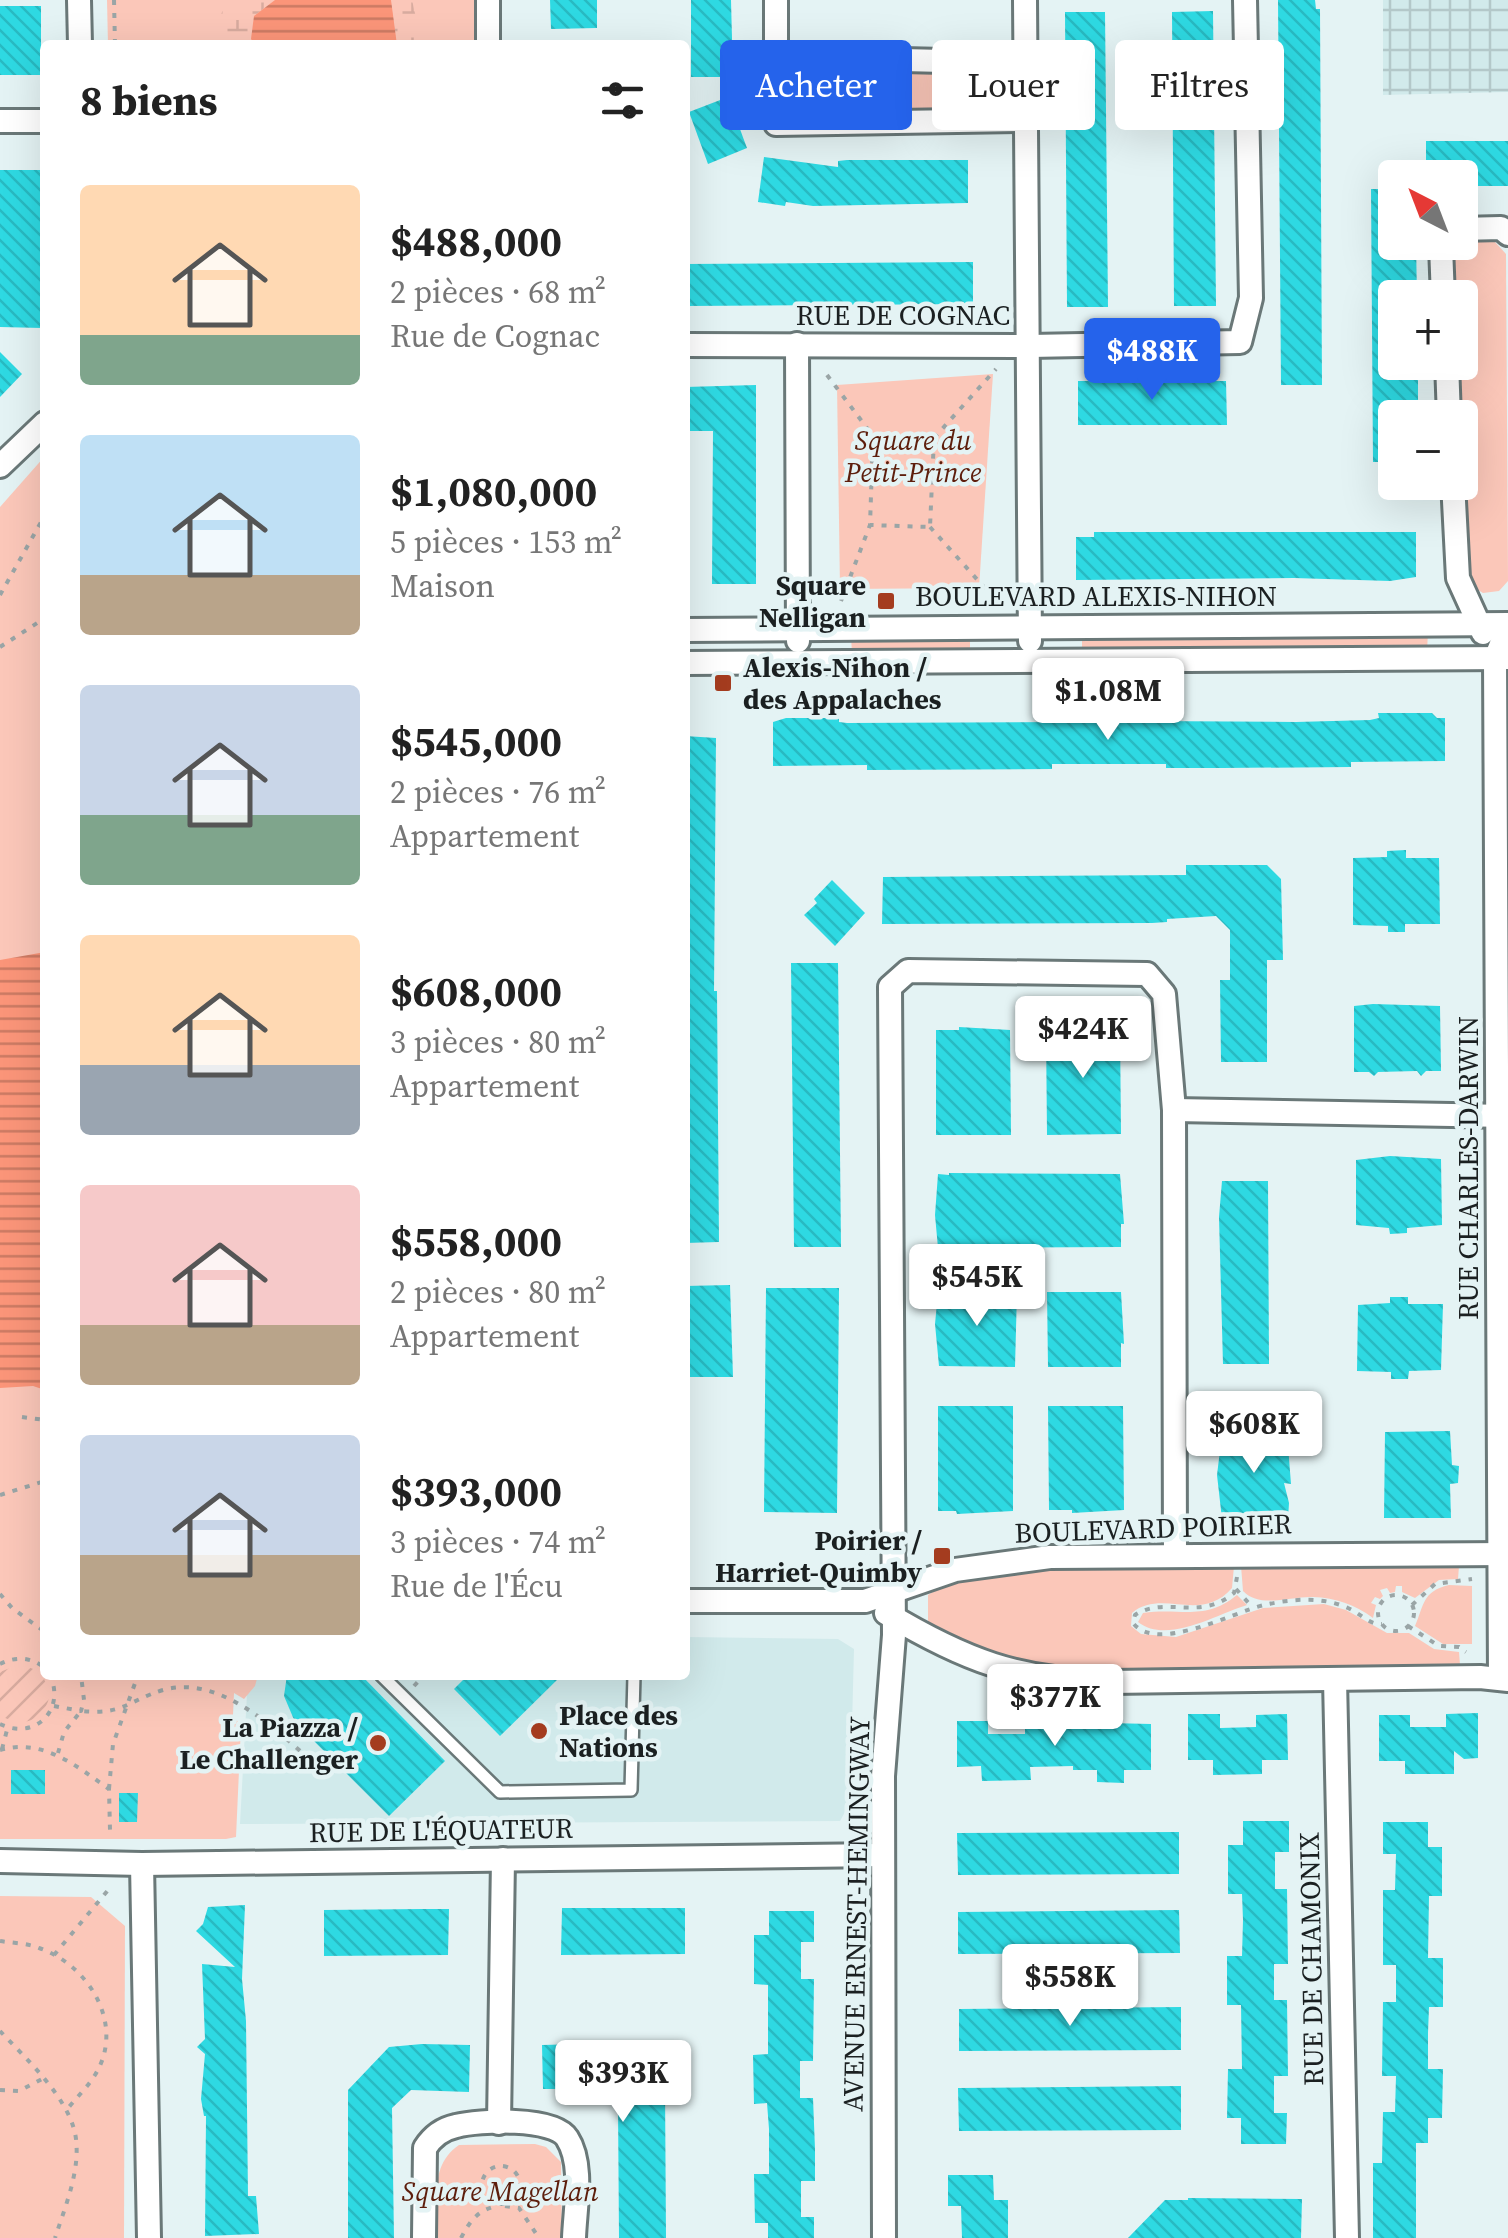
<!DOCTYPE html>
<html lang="fr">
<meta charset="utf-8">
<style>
:root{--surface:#fff;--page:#f2f2f2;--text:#222;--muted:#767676;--accent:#2563eb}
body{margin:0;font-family:"Source Serif 4",serif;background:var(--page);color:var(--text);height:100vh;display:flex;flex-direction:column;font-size:38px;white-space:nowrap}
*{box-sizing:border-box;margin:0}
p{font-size:32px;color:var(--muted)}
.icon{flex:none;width:55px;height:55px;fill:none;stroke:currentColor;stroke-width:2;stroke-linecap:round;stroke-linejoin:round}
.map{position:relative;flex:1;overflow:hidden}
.sheet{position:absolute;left:40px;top:40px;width:650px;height:1640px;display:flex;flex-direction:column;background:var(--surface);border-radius:10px;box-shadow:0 10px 40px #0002}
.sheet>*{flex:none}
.banner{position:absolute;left:720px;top:40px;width:638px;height:90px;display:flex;gap:20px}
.needle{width:65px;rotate:318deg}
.buttons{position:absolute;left:1378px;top:160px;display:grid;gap:20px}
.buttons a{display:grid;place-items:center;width:100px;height:100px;border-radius:10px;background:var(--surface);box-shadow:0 10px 40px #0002;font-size:50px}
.price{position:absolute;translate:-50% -85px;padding:0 22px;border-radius:10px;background:#fff;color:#222;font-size:32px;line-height:65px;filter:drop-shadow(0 2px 5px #0008)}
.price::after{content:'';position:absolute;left:50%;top:60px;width:30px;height:22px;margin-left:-15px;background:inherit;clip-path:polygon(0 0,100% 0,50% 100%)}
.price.active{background:var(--accent);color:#fff}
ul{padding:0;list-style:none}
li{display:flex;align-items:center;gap:30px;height:250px;padding:0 40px}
li span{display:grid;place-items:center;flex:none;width:280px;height:200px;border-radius:10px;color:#555}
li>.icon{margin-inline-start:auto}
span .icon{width:120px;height:120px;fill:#fffc;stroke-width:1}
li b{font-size:42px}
h2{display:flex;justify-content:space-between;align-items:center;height:120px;padding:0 40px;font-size:42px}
.pill{padding:0 35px;border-radius:10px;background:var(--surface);box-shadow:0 10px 40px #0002;font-size:35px;line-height:90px}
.pill.active{background:var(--accent);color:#fff}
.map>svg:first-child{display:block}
.built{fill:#d1eaeb}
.industrial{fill:url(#industrial-grid)}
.green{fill:#fbc7b9}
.wetland{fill:url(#wetland-marsh)}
.garden{fill:url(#garden-furrows)}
.water{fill:url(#water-rules)}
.building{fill:url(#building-back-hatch)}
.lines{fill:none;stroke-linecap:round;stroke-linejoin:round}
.lane-casing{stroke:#6a7878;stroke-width:16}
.street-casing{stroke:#6a7878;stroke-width:28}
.path{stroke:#9aa5a6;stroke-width:4;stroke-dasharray:5 8;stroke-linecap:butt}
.lane{stroke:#fff;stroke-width:11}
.street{stroke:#fff;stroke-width:22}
.poi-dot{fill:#a43c1f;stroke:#e4f3f4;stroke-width:4}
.labels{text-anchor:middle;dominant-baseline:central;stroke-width:9;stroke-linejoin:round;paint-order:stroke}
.street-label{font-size:28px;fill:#1b2021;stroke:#e4f3f4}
.park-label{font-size:28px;font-style:italic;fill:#5d1e0c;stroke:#e4f3f4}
.poi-label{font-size:28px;font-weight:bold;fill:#1b2021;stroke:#e4f3f4;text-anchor:end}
</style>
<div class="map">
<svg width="1508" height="2238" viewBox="0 0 1508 2238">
<defs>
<pattern id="industrial-grid" width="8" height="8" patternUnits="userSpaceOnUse" patternTransform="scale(2.5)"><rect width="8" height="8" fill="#d1eaeb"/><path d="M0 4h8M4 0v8" fill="none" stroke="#b3c8c9"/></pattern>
<pattern id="wetland-marsh" width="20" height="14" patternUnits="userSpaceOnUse" patternTransform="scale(2.5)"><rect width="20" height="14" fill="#fbc7b9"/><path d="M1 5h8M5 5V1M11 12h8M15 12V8" fill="none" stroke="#d7ab9f"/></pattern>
<pattern id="garden-furrows" width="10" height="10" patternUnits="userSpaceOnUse" patternTransform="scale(2.5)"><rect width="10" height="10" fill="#fbc7b9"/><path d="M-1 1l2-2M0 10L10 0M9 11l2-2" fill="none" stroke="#d7ab9f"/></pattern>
<pattern id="water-rules" width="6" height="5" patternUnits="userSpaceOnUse" patternTransform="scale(2.5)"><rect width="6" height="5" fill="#fb9579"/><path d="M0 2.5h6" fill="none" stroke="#ca7963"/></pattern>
<pattern id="building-back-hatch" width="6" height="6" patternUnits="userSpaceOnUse" patternTransform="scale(2.5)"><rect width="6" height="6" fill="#2ed9e2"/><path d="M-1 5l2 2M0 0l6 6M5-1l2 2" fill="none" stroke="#28bac2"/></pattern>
</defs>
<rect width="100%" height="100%" fill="#e4f3f4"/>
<polygon class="built" points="685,1637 838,1639 854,1649 850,1803 840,1821 240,1824 248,1675 685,1675"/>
<polygon class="industrial" points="1383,0 1508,0 1508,92 1383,95"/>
<g class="green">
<polygon points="107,0 475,0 475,45 108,45"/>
<polygon points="792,71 1000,72 998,114 792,113"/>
<path d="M1481,238L1495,242L1506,254L1508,581L1499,591L1483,593L1467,583C1462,510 1462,436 1454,363L1460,362V298L1452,297L1451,260L1466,242Z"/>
<polygon points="993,374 979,588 840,589 837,385"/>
<polygon points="45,456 45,1675 258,1675 255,1686 244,1699 234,1693 233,1715 241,1726 236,1837 226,1839 0,1839 0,507"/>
<polygon points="1428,631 1427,652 1082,653 1082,634"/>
<polygon points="970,633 970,654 852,655 851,635"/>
<path d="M1234,1566L1232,1588C1201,1624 1162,1588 1132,1613L1131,1626L1141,1634L1176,1637L1263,1608L1324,1604L1346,1610L1387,1633H1409L1434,1649L1459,1652L1460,1665L1432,1668H1063L987,1652L928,1625V1595C991,1555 1156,1566 1234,1566Z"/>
<path d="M1241,1566H1459L1458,1579L1439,1580L1415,1598L1402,1592V1586H1396L1395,1592L1390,1593L1387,1588L1380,1590L1383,1596L1380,1599L1375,1597L1371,1603L1376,1605L1373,1618C1354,1604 1336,1598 1313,1597C1290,1596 1260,1609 1243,1591Z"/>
<path d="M1449,1585L1472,1586V1644H1443L1415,1626C1424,1606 1422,1591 1449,1585Z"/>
<path d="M1237,1595L1247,1605C1217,1614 1167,1645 1138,1622L1143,1613C1180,1607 1204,1622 1237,1595Z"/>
<polygon points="0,1896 91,1897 125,1926 124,2238 0,2238"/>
<path d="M535,2144L546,2147L561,2162L562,2238H438C438,2204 428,2166 459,2145Z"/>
</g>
<g class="wetland">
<polygon points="226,0 275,0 254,16 251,38 255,45 227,45 225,42 221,15"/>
<polygon points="391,0 412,0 422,45 397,45"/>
</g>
<path class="garden" d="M20,1664L41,1672L50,1693C46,1720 22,1730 0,1715V1672Z"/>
<g class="water">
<polygon points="275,0 391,0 397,45 255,45 251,39 254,16"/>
<polygon points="45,952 45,1390 33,1386 0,1388 0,960"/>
</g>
<g class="building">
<polygon points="550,0 597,0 597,28 551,29"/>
<polygon points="691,0 731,0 733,77 691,77"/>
<polygon points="1278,0 1315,0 1316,9 1320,9 1322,385 1281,385"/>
<rect x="0" y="6" width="41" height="69"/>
<polygon points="1213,11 1216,306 1174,306 1172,12"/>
<polygon points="1065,12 1105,12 1108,307 1067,307"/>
<polygon points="728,97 747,148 708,164 689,112"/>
<polygon points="1426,141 1508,141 1508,186 1460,186 1460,178 1426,178"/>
<polygon points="764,157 838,167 838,161 847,160 968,160 968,203 813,206 786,202 785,206 758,202"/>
<polygon points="0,170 43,170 42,328 0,327"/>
<polygon points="1371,189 1395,189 1395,242 1416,242 1417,298 1395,298 1395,362 1418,362 1418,418 1395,418 1395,462 1373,462"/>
<polygon points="973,262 973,304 685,306 685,264"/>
<polygon points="0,352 22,374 0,397"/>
<polygon points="1078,381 1226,381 1227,425 1078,425"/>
<polygon points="756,385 756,584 712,584 713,431 685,431 685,387"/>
<polygon points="1094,532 1416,532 1416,577 1390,581 1294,578 1076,580 1076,537 1094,537"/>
<polygon points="1378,713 1432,713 1437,718 1445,718 1445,761 1351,762 1351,767 1223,768 1166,768 1166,764 1052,764 1052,769 867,770 867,765 773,766 773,722 786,718 839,718 839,722 847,723 1072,722 1084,716 1138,715 1138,720 1146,721 1296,722 1370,720 1379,718"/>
<polygon points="685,736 716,738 714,991 717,991 719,1242 685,1243"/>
<polygon points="1406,850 1406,858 1439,858 1440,924 1405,924 1405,932 1388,932 1388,926 1353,925 1353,858 1387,857 1387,851"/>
<polygon points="1186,865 1267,865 1281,879 1283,960 1267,960 1267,1062 1221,1062 1220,980 1230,980 1230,930 1216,916 1167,919 1167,922 1152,923 882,924 883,877 1186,875"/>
<polygon points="832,880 865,913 835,946 804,915 817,903 814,899"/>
<polygon points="791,963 838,963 841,1247 794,1247"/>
<polygon points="1373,1004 1440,1006 1441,1071 1426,1071 1421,1076 1417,1071 1378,1072 1374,1076 1369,1072 1354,1072 1354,1006"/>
<polygon points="959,1027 1010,1030 1011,1135 936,1135 936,1030 959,1030"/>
<polygon points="1096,1027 1097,1029 1120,1029 1121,1134 1047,1135 1046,1029"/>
<polygon points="1390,1156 1441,1159 1442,1225 1407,1228 1407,1233 1390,1234 1389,1228 1356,1225 1356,1160"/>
<polygon points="949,1173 1120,1174 1124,1224 1121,1224 1121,1247 938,1248 935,1215 938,1174 949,1175"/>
<polygon points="1222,1181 1268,1181 1269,1364 1223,1364 1219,1217"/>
<polygon points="730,1285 733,1377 685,1377 685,1286"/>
<polygon points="766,1288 839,1288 837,1513 764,1512"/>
<polygon points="1017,1292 1015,1367 939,1366 935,1324 938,1293"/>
<polygon points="1047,1292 1121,1292 1124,1344 1121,1343 1121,1367 1048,1367"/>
<polygon points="1390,1297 1408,1297 1408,1304 1443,1304 1441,1370 1409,1371 1408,1379 1391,1379 1391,1372 1357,1371 1358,1305 1390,1303"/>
<polygon points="938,1406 1013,1406 1013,1511 957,1514 956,1511 938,1511"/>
<polygon points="1048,1406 1123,1406 1124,1510 1072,1513 1072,1510 1049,1510"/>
<polygon points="1450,1431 1452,1465 1459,1466 1458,1483 1450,1484 1451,1518 1384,1518 1385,1432"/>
<polygon points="1287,1433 1291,1484 1284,1483 1289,1503 1288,1519 1222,1519 1217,1475 1222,1434"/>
<polygon points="287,1675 361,1675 445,1761 389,1816 295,1722 284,1696"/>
<polygon points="468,1675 562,1675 500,1736 454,1689"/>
<polygon points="1478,1713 1478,1758 1464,1759 1454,1751 1454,1774 1405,1774 1405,1761 1379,1761 1379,1715 1410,1715 1410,1727 1446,1727 1446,1714"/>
<polygon points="1188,1714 1220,1714 1220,1728 1256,1727 1256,1715 1287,1714 1288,1760 1262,1760 1262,1774 1213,1775 1213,1760 1188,1760"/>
<polygon points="957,1721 988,1721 988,1734 1025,1734 1025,1721 1151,1724 1151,1770 1124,1770 1124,1783 1097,1782 1097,1770 1073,1770 1073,1766 1030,1767 1031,1780 982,1781 981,1766 957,1767"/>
<rect x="11" y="1770" width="34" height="24"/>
<polygon points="119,1793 138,1793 137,1822 119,1822"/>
<polygon points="1243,1821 1289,1821 1289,1852 1275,1852 1275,1889 1287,1889 1288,1964 1274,1964 1274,2000 1287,2000 1288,2076 1274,2076 1274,2113 1287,2113 1286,2144 1241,2144 1241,2118 1227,2118 1228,2069 1242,2069 1241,2005 1227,2005 1227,1956 1242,1956 1243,1920 1242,1894 1228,1894 1228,1845 1243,1845"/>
<polygon points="1383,1822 1428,1822 1428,1847 1442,1847 1442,1896 1429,1896 1428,1958 1443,1958 1443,2007 1429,2007 1428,2033 1428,2069 1443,2069 1442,2118 1428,2118 1428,2143 1416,2143 1416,2238 1373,2238 1373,2163 1382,2163 1383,2112 1395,2112 1396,2076 1382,2076 1383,2002 1396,2002 1396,1965 1383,1965 1383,1890 1395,1890 1396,1854 1383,1854"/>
<polygon points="1179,1832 1179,1874 958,1875 957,1833"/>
<polygon points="245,1905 242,1979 246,2021 248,2196 256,2196 259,2234 205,2236 206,2116 204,2116 201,2099 205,2054 197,2047 205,2039 202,1964 235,1967 196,1931 203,1924 208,1907"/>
<polygon points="562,1908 685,1908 685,1954 561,1955"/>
<polygon points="422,1909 449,1909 448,1955 324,1956 324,1910"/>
<polygon points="1179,1910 1180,1953 958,1954 958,1912"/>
<polygon points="769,1911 814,1911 814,1942 801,1942 801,1979 814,1979 813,2061 800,2061 800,2098 813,2098 815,2149 815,2181 801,2181 801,2217 814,2217 814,2238 768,2238 768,2223 755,2223 754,2174 769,2174 769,2129 767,2103 754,2104 753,2055 768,2054 768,1985 754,1984 754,1935 769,1935"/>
<polygon points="1181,2007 1181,2050 959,2051 959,2009"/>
<polygon points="620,2043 665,2086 666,2238 619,2238 618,2106 601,2089 543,2089 542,2045"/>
<polygon points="422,2044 470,2045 469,2092 411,2090 392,2108 394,2238 348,2238 348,2090 389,2047"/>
<polygon points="1181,2086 1181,2130 959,2131 958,2088"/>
<polygon points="948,2175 993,2175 994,2200 1008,2200 1008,2238 962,2238 961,2206 948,2206"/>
<polygon points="1188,2198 1302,2199 1301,2238 1128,2238 1165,2200 1188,2200"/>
</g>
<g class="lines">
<defs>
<polyline id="lane" points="381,1675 500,1792 631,1790 634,1675"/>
<g id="street">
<polyline points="79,0 80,45"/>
<polyline points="488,0 488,45"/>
<polyline points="776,0 776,124 1025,120"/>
<polyline points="1025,0 1030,641"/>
<polyline points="776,57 1024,63"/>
<polyline points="0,121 45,121"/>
<polyline points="1460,229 1501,228 1508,234"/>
<polyline points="1443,298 1441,246 1443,242"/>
<polyline points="797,344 798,641"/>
<polyline points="685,345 1030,346 1240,342 1251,298 1245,0"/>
<polyline points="1447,362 1449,418"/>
<polyline points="0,466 45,423"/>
<polyline points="1453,482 1458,578 1483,633"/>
<polyline points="685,630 1508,624"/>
<polyline points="685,663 1508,658"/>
<polyline points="1174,1110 1508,1116"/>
<polyline points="685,1601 865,1601 955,1570 1050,1557 1508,1554"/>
<path d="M886,1613C964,1660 1019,1681 1111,1682L1480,1677L1508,1680"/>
<polyline points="1500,1678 1495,659 1508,627"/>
<polyline points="1335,1679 1347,2238"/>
<polyline points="0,1861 142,1864 882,1855"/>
<polyline points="142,1864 149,2238"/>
<polyline points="499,2123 503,1859"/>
<path d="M424,2238L425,2148C432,2137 442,2129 456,2126C479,2120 554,2117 567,2138C584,2164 575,2208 574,2238"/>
<polyline points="884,2238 883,1776 894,1635 890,987 908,971 1147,974 1164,994 1174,1110 1175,1554"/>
</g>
</defs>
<use href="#lane" class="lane-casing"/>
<use href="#street" class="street-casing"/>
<g class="path">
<polyline points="114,0 115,45"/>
<polyline points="827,375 873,436"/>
<polyline points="934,438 996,369"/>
<polyline points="930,527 992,596"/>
<polyline points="0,595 45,515"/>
<polyline points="841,601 870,525 873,436 934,438 930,527 870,525"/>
<polyline points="0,647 45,618"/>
<polyline points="22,1417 45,1420"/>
<polyline points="0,1495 45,1481"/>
<path d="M1237,1577L1234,1593C1199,1622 1166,1595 1135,1615L1133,1623C1157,1654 1233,1612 1264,1605C1291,1599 1322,1596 1348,1608C1360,1613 1369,1625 1382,1624"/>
<polyline points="1236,1589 1253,1608"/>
<polyline points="0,1594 12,1608 45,1632"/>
<circle cx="1396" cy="1613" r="18"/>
<polyline points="1412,1605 1435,1584 1472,1579"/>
<polyline points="1408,1626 1439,1646 1459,1647 1466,1652"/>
<path d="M0,1664C16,1656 31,1657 45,1668"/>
<polyline points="414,1686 424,1675"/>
<polyline points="54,1706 81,1711 84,1700 81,1675"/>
<path d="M0,1724C35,1741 66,1710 50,1675"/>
<polyline points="2,1749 7,1730"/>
<path d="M0,1750C43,1738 75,1765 109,1789L110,1830"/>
<path d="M58,1753L64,1732L81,1711C124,1715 127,1701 163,1690C224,1673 283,1737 325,1773L336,1762"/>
<polyline points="109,1789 113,1744 138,1675"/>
<path d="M0,1941C12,1943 27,1943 39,1948C89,1965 126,2025 95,2075C87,2088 74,2100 65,2112"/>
<polyline points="54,1955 109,1889"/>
<path d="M0,2031C26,2059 71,2099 76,2139C80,2172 65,2207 55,2238"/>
<polyline points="0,2090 19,2091 44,2078"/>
<circle cx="501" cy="2185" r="19"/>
<polyline points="521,2186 556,2186"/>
<polyline points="447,2191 482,2189"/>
<polyline points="505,2206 519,2208 539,2238"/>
<path d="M461,2238C470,2221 477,2211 496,2206"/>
</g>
<use href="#lane" class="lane"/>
<use href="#street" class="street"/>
</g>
<g class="poi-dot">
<rect x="876" y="591" width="20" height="20" rx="5"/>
<rect x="713" y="673" width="20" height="20" rx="5"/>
<rect x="932" y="1546" width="20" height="20" rx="5"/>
<circle cx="539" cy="1731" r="10"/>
<circle cx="378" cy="1743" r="10"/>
</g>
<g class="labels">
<g class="street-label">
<text x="903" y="315">RUE DE COGNAC</text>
<text x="1096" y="596">BOULEVARD ALEXIS-NIHON</text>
<text transform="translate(1468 1168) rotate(-90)">RUE CHARLES-DARWIN</text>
<text transform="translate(1153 1528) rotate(-2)">BOULEVARD POIRIER</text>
<text transform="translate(441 1830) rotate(-1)">RUE DE L'ÉQUATEUR</text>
<text transform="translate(856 1914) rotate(-89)">AVENUE ERNEST-HEMINGWAY</text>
<text transform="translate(1311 1959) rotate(-91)">RUE DE CHAMONIX</text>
</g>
<g class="park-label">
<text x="913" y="440">Square du<tspan x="913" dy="32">Petit-Prince</tspan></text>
<text x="500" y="2191">Square Magellan</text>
</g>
<g class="poi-label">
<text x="866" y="585">Square<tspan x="866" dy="32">Nelligan</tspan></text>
<text x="743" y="667" text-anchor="start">Alexis-Nihon /<tspan x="743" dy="32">des Appalaches</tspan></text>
<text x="922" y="1540">Poirier /<tspan x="922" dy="32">Harriet-Quimby</tspan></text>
<text x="559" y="1715" text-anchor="start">Place des<tspan x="559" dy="32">Nations</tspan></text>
<text x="358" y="1727">La Piazza /<tspan x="358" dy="32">Le Challenger</tspan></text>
</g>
</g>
</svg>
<div class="buttons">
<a><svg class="needle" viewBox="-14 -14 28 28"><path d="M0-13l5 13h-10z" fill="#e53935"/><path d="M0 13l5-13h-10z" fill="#767676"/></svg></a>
<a>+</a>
<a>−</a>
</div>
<b class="price active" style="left:1152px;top:403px">$488K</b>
<b class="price" style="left:1108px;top:743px">$1.08M</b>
<b class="price" style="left:1083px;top:1081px">$424K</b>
<b class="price" style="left:977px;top:1329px">$545K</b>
<b class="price" style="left:1254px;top:1476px">$608K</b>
<b class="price" style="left:1055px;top:1749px">$377K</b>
<b class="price" style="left:1070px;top:2029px">$558K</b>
<b class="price" style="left:623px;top:2125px">$393K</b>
<div class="banner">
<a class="pill active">Acheter</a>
<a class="pill">Louer</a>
<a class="pill">Filtres</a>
</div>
<section class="sheet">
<h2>8 biens<svg class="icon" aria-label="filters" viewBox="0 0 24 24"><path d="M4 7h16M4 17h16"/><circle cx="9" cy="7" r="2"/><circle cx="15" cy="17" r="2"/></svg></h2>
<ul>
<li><span style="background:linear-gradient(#ffd9b3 75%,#7fa58c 0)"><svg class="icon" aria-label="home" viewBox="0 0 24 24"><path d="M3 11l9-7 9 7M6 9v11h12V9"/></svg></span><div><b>$488,000</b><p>2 pièces · 68 m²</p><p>Rue de Cognac</p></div></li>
<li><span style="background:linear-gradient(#bfe0f5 70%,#b9a48a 0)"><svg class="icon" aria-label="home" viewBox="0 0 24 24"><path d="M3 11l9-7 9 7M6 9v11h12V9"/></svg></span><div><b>$1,080,000</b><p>5 pièces · 153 m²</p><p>Maison</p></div></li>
<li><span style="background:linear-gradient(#c9d6e8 65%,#7fa58c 0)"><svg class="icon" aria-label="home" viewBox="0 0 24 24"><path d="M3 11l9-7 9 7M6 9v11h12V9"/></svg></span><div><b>$545,000</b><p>2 pièces · 76 m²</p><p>Appartement</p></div></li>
<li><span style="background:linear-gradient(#ffd9b3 65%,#9aa5b1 0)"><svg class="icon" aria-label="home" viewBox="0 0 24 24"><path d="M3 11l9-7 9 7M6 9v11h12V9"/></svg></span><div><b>$608,000</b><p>3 pièces · 80 m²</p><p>Appartement</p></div></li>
<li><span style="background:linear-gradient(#f6c9c9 70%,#b9a48a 0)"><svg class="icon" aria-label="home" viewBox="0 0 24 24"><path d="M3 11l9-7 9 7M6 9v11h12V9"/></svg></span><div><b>$558,000</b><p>2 pièces · 80 m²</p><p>Appartement</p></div></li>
<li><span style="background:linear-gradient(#c9d6e8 60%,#b9a48a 0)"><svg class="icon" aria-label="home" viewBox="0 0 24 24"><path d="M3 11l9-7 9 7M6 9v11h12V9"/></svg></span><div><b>$393,000</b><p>3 pièces · 74 m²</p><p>Rue de l'Écu</p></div></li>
</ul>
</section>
</div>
